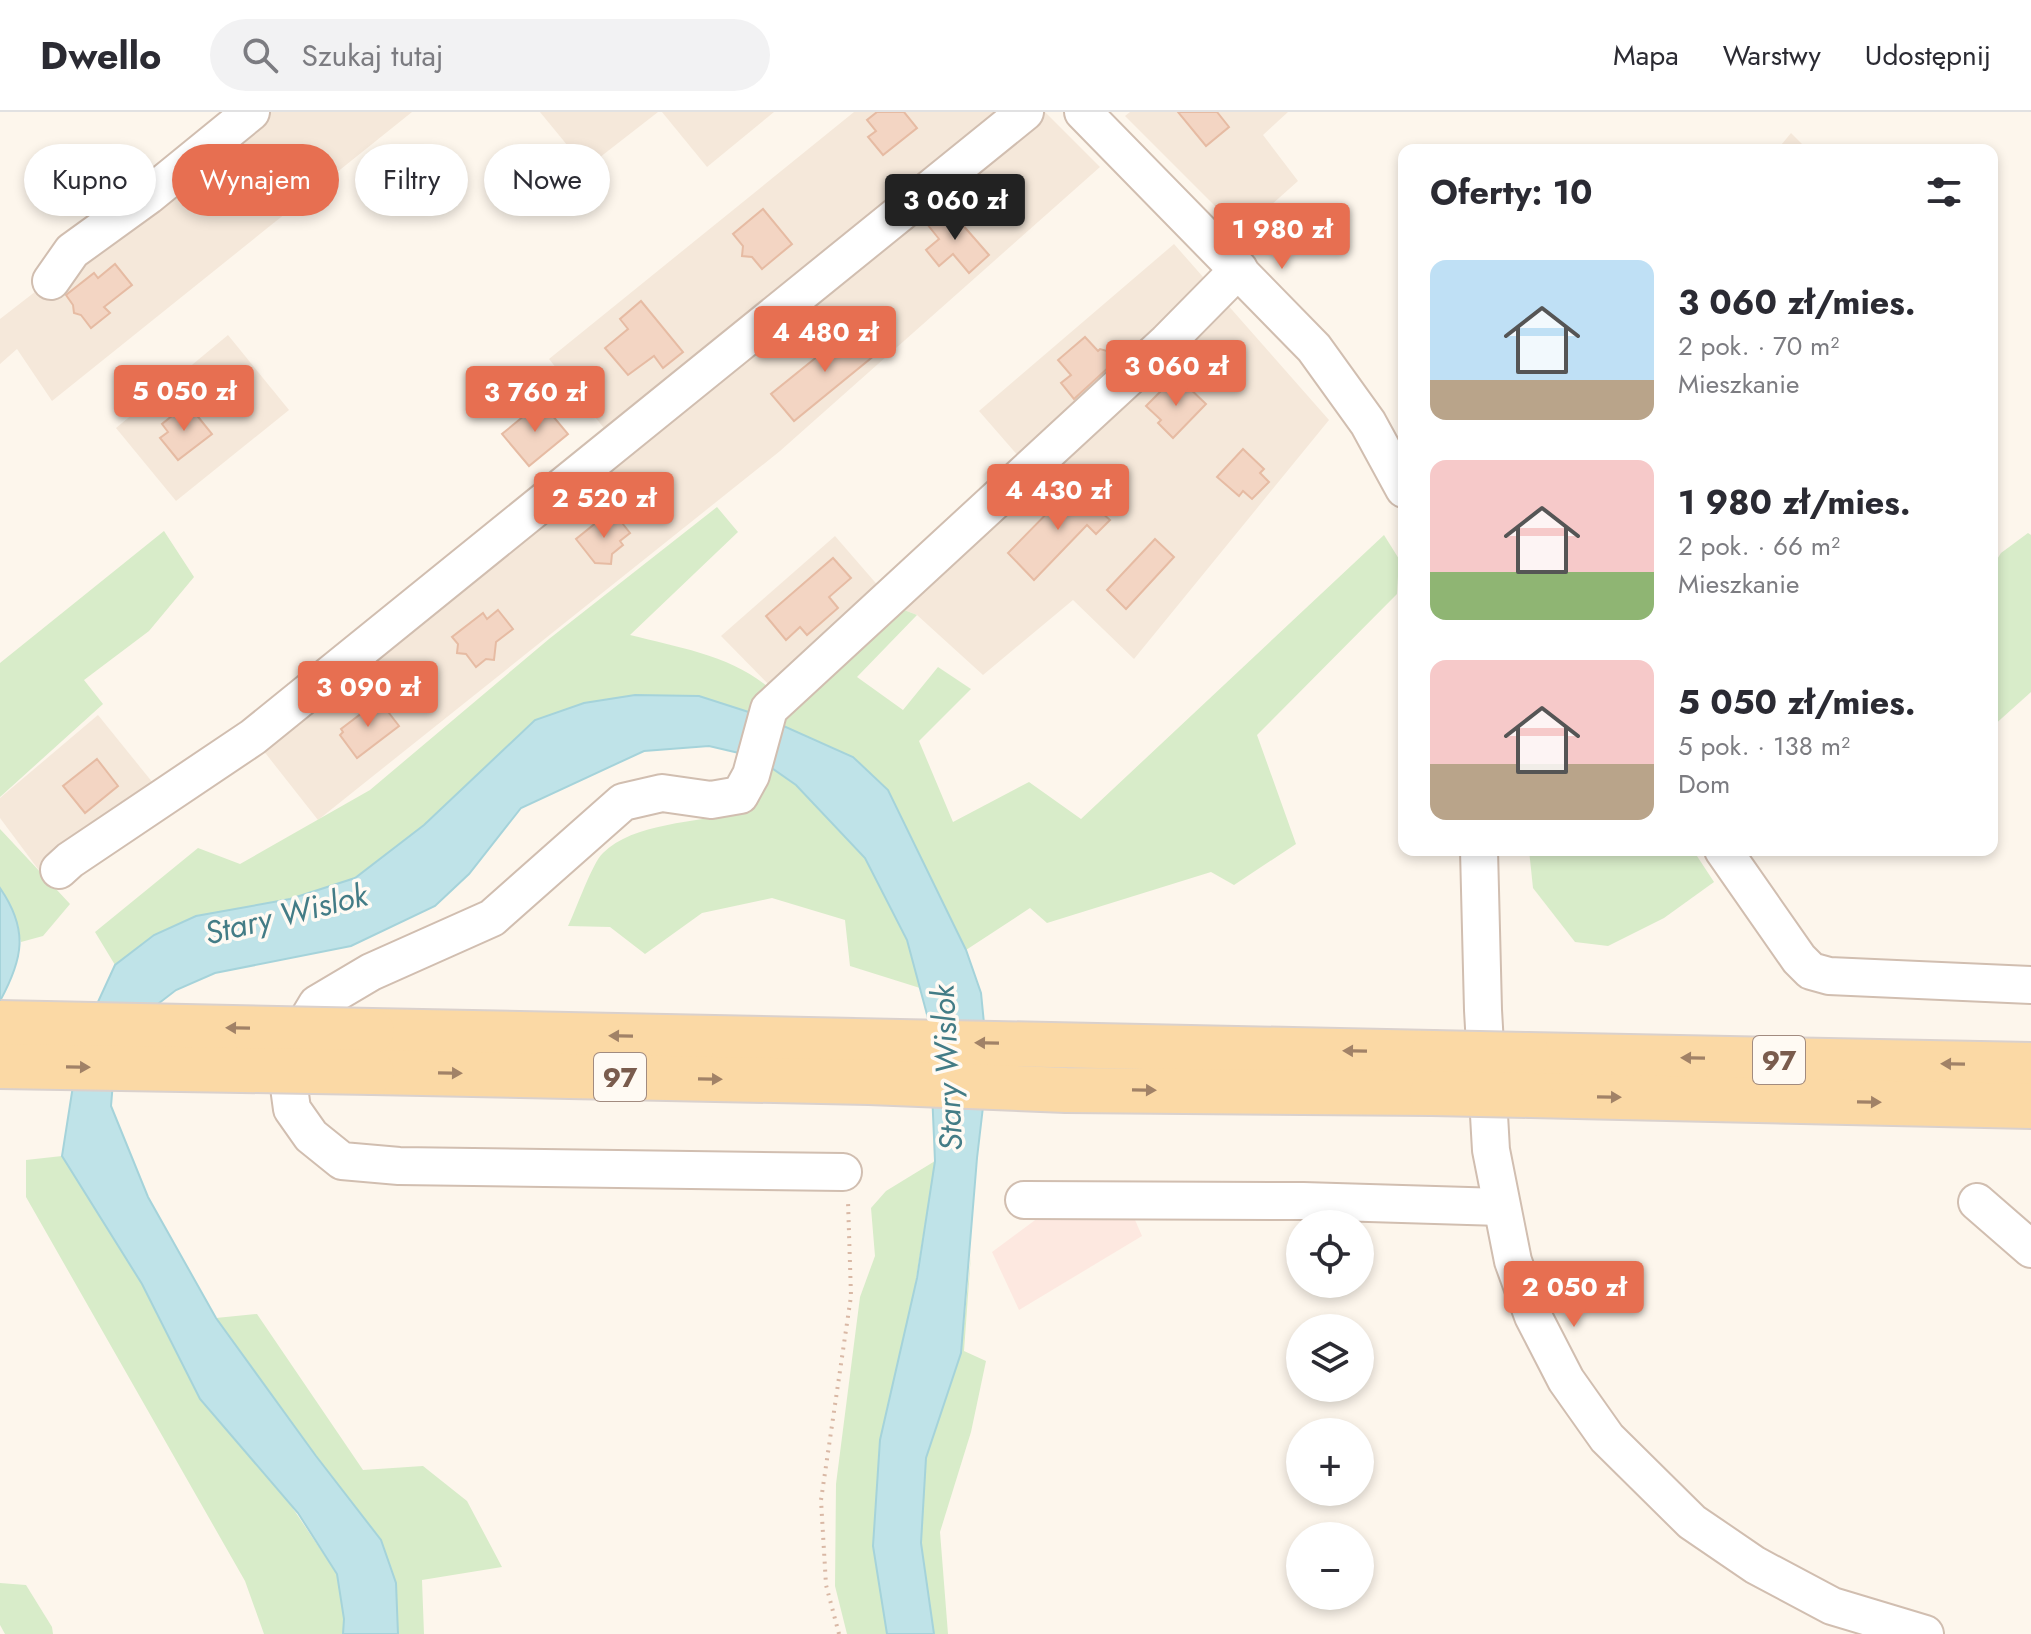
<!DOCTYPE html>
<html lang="pl">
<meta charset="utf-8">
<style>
:root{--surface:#fff;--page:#f2f2f3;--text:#2b2b33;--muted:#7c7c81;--line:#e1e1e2;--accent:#e76f51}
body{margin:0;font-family:Jost,sans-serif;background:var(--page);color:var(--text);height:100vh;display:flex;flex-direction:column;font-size:30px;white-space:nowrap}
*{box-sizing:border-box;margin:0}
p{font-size:26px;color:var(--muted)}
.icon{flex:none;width:44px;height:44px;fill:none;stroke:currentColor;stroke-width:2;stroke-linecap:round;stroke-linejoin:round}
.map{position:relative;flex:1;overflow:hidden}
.side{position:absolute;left:1398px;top:32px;width:600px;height:712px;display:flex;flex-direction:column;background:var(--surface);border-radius:16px;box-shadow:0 4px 12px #0003}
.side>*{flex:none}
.banner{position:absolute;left:24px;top:32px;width:760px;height:72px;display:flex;gap:16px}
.controls{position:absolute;left:1286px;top:1098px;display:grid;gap:16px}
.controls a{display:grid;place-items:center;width:88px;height:88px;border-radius:50%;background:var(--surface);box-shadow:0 4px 12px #0003;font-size:40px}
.price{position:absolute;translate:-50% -68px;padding:0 18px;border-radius:8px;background:var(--accent);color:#fff;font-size:26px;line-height:52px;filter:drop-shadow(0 2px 4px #0008)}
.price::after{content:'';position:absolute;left:50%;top:48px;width:24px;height:18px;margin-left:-12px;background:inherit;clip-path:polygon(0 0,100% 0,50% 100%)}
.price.active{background:#222;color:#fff}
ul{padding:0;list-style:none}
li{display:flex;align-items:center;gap:24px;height:200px;padding:0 32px}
li span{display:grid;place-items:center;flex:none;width:224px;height:160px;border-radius:16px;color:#555}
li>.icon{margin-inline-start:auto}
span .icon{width:96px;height:96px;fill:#fffc;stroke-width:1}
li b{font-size:34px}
h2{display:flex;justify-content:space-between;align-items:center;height:96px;padding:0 32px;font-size:34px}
.chip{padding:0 28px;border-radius:36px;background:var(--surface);box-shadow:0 4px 12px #0003;font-size:28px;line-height:72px}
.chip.active{background:var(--accent);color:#fff}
header{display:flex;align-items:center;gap:48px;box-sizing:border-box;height:112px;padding:0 40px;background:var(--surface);border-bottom:2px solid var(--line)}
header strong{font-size:38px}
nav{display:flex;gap:44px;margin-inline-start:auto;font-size:28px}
.search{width:560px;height:72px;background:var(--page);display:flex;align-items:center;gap:20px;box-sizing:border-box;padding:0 28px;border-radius:44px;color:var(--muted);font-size:30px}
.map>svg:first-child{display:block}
.residential{fill:#f5e8da}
.commercial{fill:#fde8e0}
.green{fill:#d8ecc9}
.water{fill:#bfe3e8;stroke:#a5d3da;stroke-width:2}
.building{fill:#f3d5c3;stroke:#e6bba3;stroke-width:2}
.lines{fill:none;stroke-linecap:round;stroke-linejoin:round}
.minor-casing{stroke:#d1beb0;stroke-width:40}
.major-casing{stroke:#dad1cd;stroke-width:48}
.path{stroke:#d9b8a5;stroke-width:4;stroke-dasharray:2 6;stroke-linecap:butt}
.minor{stroke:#fff;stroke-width:36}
.major{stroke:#fbd9a5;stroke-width:44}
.major-bridge-casing{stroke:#dad1cd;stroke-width:48;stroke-linecap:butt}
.major-bridge{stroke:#fbd9a5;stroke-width:44}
.oneway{fill:#a18267}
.labels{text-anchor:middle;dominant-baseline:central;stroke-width:7;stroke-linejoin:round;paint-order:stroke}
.shield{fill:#fffaf3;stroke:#a28b7f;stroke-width:2}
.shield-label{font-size:28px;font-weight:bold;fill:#7a5c4d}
.water-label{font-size:32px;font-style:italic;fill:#437c86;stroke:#fffaf3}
</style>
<header>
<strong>Dwello</strong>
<div class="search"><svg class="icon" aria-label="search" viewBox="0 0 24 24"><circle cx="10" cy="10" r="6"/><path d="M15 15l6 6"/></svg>Szukaj tutaj</div>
<nav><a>Mapa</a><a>Warstwy</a><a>Udostępnij</a></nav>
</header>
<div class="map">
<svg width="2031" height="1522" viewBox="0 0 2031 1522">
<rect width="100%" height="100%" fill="#fdf6ec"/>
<g class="residential">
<polygon points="267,0 412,0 52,289 17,237 0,252 0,207"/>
<polygon points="540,0 658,0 586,56"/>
<polygon points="662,0 774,0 707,55"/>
<polygon points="854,0 1045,0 1100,55 780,339 318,708 259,633 626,344 549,247"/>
<polygon points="1130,0 1288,0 1263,23 1298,69 1241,120 1125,4"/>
<polygon points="1791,21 1808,38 1777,38"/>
<polygon points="1174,132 1329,308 1134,547 1073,488 983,563 917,503 894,494 1034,362 979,299"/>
<polygon points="228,223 289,298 176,389 116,316"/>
<polygon points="835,424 887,484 775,579 721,524"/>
<polygon points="98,603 157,676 44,765 0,706 0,686"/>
</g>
<polygon class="commercial" points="1050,1097 1132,1101 1142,1124 1019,1198 992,1140"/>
<g class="green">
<path d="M717,395L738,420L630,523C677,535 733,544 769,576L761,604L699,584L424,713L355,766L290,787L154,823L115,853L95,820L198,736L240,752L370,678L549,527Z"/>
<polygon points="164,419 194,465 149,519 84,568 103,592 0,685 0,551"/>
<polygon points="2028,421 2031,423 2031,580 1992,615 1992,455 2001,441"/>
<polygon points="1384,423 1399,447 1397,482 1257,623 1296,732 1234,773 1211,760 1047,811 1030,796 966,838 888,678 782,614 806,575 894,494 917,503 857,565 903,598 938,555 971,577 919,629 953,710 1029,670 1081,707"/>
<path d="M766,652L796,673L865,746L907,828L920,876L850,854L845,808L772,786L702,801L645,842L610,815L568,814C576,798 592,751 603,741C633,711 697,710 738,701Z"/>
<polygon points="0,717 70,792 43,824 21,830 9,790 0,776"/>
<polygon points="1529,738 1693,738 1714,770 1664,806 1608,834 1575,830 1533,776"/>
<polygon points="62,1044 142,1172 337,1462 344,1507 343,1522 264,1522 245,1469 26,1085 26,1048"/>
<polygon points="935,1049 873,1434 887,1522 847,1522 835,1474 836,1372 860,1185 875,1144 871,1096 886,1079"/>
<polygon points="971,1142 964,1239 986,1249 971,1320 940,1420 948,1522 934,1522 921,1431 926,1346 961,1241"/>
<polygon points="257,1202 363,1358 423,1354 467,1389 502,1455 422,1468 424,1522 398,1522 396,1471 381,1428 316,1344 216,1206"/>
<polygon points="0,1471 26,1473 52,1515 53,1522 5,1522 0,1513"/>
</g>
<g class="water">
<polygon points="635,583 699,584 761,604 853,645 888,678 966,838 981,881 988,952 977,1046 961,1241 926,1346 921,1431 934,1522 887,1522 873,1434 880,1328 917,1166 935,1049 929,910 907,828 865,746 796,673 756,645 709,634 644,639 521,696 469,762 435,794 351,834 215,861 176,878 154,895 115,946 111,994 148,1085 216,1206 316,1344 381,1428 396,1471 398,1522 343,1522 344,1507 337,1462 298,1401 200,1287 142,1172 62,1044 80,929 115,853 154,823 196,804 290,787 355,766 424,713 535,608 584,591"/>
<path d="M0,776C29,818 23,847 0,889Z"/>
</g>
<g class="building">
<polygon points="877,0 904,0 917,16 883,43 868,25 876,19 867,8"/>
<polygon points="1178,0 1217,0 1229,15 1206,34"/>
<polygon points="947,95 989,143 969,161 953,142 939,154 926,138 939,127 927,112"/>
<polygon points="763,97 792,132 762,157 752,145 742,144 743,134 733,122"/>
<polygon points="115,152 132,173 104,195 110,201 91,216 81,203 74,201 73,193 66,183 94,161 98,166"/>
<polygon points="641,189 683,240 663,256 654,244 628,263 605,236 628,217 620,207"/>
<polygon points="864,216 881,238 794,309 771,282 829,235 834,240"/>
<polygon points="1085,225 1098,239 1100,237 1122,243 1074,287 1061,271 1071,263 1058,248"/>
<polygon points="1185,272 1206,292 1173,326 1158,311 1161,308 1146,294 1167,273 1176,282"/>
<polygon points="541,290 568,322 529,354 502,322"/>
<polygon points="183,295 191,304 195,301 212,322 178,348 160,326 168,320 162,312"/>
<polygon points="1243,337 1264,357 1260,361 1269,370 1252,387 1243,379 1239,384 1217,365"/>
<polygon points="1086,377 1105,396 1101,400 1110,408 1096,422 1087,413 1034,468 1008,441 1063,385 1070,393"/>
<polygon points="615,402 630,421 620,429 623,433 612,442 611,452 595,451 576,427 602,406 605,410"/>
<polygon points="1155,427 1174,445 1126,497 1107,478"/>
<polygon points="833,446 851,466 829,485 838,496 807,523 800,515 786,528 766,504"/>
<polygon points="498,498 513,517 496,530 494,548 486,547 476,555 466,542 457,541 458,532 452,525 483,501 487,507"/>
<polygon points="379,588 399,614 357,646 340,623 343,620 341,617"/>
<polygon points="97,647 118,674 85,701 63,674"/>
</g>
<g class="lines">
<defs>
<g id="minor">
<polyline points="1083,0 1314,236 1368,311 1404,377"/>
<polyline points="51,169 72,139 148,84 251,0"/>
<polyline points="1479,738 1483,898 1491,1038 1513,1149 1533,1204 1566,1268 1607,1326 1692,1410 1755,1453 1832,1494 1925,1522"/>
<polyline points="1723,738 1799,847 1811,859 1829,864 2031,873"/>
<polyline points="59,758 70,748 253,625 1025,0"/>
<polyline points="843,1060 399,1054 342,1049 311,1024 292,997 289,975 293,932 317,892 371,860 492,806 623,690 662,681 711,688 740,683 751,663 769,597 1167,230 1239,157"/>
<polyline points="1024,1088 1303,1089 1501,1095"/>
<polyline points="1977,1090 2031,1137"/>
</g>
<g id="major">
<polyline points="372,919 1433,941"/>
<polyline points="1528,943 2031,953"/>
<polyline points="372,960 869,970 1066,978 1432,981"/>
<polyline points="1531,983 2031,994"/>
</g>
</defs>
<use href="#minor" class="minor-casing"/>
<use href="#major" class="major-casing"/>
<polyline class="path" points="839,1522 826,1473 821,1388 851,1184 848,1089"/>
<use href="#minor" class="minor"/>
<use href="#major" class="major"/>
<defs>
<g id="major-bridge">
<polyline points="0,911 372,919"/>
<polyline points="1433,941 1528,943"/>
<polyline points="0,954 372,960"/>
<polyline points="1432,981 1531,983"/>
</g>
</defs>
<use href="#major-bridge" class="major-bridge-casing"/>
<use href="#major-bridge" class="major-bridge"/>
</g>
<defs><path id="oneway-solid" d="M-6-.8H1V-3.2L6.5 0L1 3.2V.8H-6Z" transform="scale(2)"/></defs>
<g class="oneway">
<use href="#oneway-solid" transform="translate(238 916) rotate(-179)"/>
<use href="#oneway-solid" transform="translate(621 924) rotate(-179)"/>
<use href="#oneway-solid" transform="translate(987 931) rotate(-179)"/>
<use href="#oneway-solid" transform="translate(1355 939) rotate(-179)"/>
<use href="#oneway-solid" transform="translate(1693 946) rotate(-179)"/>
<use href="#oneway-solid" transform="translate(1953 952) rotate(-179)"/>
<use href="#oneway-solid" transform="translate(78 955) rotate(1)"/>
<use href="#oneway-solid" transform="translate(450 961) rotate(1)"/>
<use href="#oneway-solid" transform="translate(710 967) rotate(1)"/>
<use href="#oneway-solid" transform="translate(1144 978) rotate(1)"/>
<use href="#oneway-solid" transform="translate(1609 985) rotate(1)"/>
<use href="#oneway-solid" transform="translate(1869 990) rotate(1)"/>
</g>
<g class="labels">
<g class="shield">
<rect x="1753" y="924" width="52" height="48" rx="6"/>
<rect x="594" y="941" width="52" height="48" rx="6"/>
</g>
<g class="shield-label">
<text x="1779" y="948">97</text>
<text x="620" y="965">97</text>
</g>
<g class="water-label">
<text transform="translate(286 802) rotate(-14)">Stary Wislok</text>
<text transform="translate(947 956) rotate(-93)">Stary Wislok</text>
</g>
</g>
</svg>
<div class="controls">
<a><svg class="icon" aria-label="locate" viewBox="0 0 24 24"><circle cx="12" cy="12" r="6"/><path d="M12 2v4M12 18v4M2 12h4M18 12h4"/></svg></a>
<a><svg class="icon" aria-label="layers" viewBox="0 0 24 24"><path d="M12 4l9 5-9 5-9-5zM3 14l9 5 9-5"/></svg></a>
<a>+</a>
<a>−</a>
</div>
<b class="price active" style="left:955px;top:130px">3 060 zł</b>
<b class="price" style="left:1282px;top:159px">1 980 zł</b>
<b class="price" style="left:825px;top:262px">4 480 zł</b>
<b class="price" style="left:1176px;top:296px">3 060 zł</b>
<b class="price" style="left:184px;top:321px">5 050 zł</b>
<b class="price" style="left:535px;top:322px">3 760 zł</b>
<b class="price" style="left:1058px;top:420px">4 430 zł</b>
<b class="price" style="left:604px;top:428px">2 520 zł</b>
<b class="price" style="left:368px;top:617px">3 090 zł</b>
<b class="price" style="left:1574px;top:1217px">2 050 zł</b>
<div class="banner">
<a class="chip">Kupno</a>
<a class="chip active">Wynajem</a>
<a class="chip">Filtry</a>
<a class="chip">Nowe</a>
</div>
<section class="side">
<h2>Oferty: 10<svg class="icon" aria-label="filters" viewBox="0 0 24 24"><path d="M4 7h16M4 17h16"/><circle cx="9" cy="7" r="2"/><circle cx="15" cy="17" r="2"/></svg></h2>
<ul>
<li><span style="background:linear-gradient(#bfe0f5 75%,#b9a48a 0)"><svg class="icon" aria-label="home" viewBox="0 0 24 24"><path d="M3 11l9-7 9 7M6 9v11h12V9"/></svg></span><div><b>3 060 zł/mies.</b><p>2 pok. · 70 m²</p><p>Mieszkanie</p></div></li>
<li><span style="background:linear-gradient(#f6c9c9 70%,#8fb573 0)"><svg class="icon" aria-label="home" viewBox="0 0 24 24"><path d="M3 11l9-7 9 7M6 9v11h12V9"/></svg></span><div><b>1 980 zł/mies.</b><p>2 pok. · 66 m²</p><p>Mieszkanie</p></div></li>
<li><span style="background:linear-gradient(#f6c9c9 65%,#b9a48a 0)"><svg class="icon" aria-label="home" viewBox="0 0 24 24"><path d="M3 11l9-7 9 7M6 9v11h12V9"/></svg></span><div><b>5 050 zł/mies.</b><p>5 pok. · 138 m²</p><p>Dom</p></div></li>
</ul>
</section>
</div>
